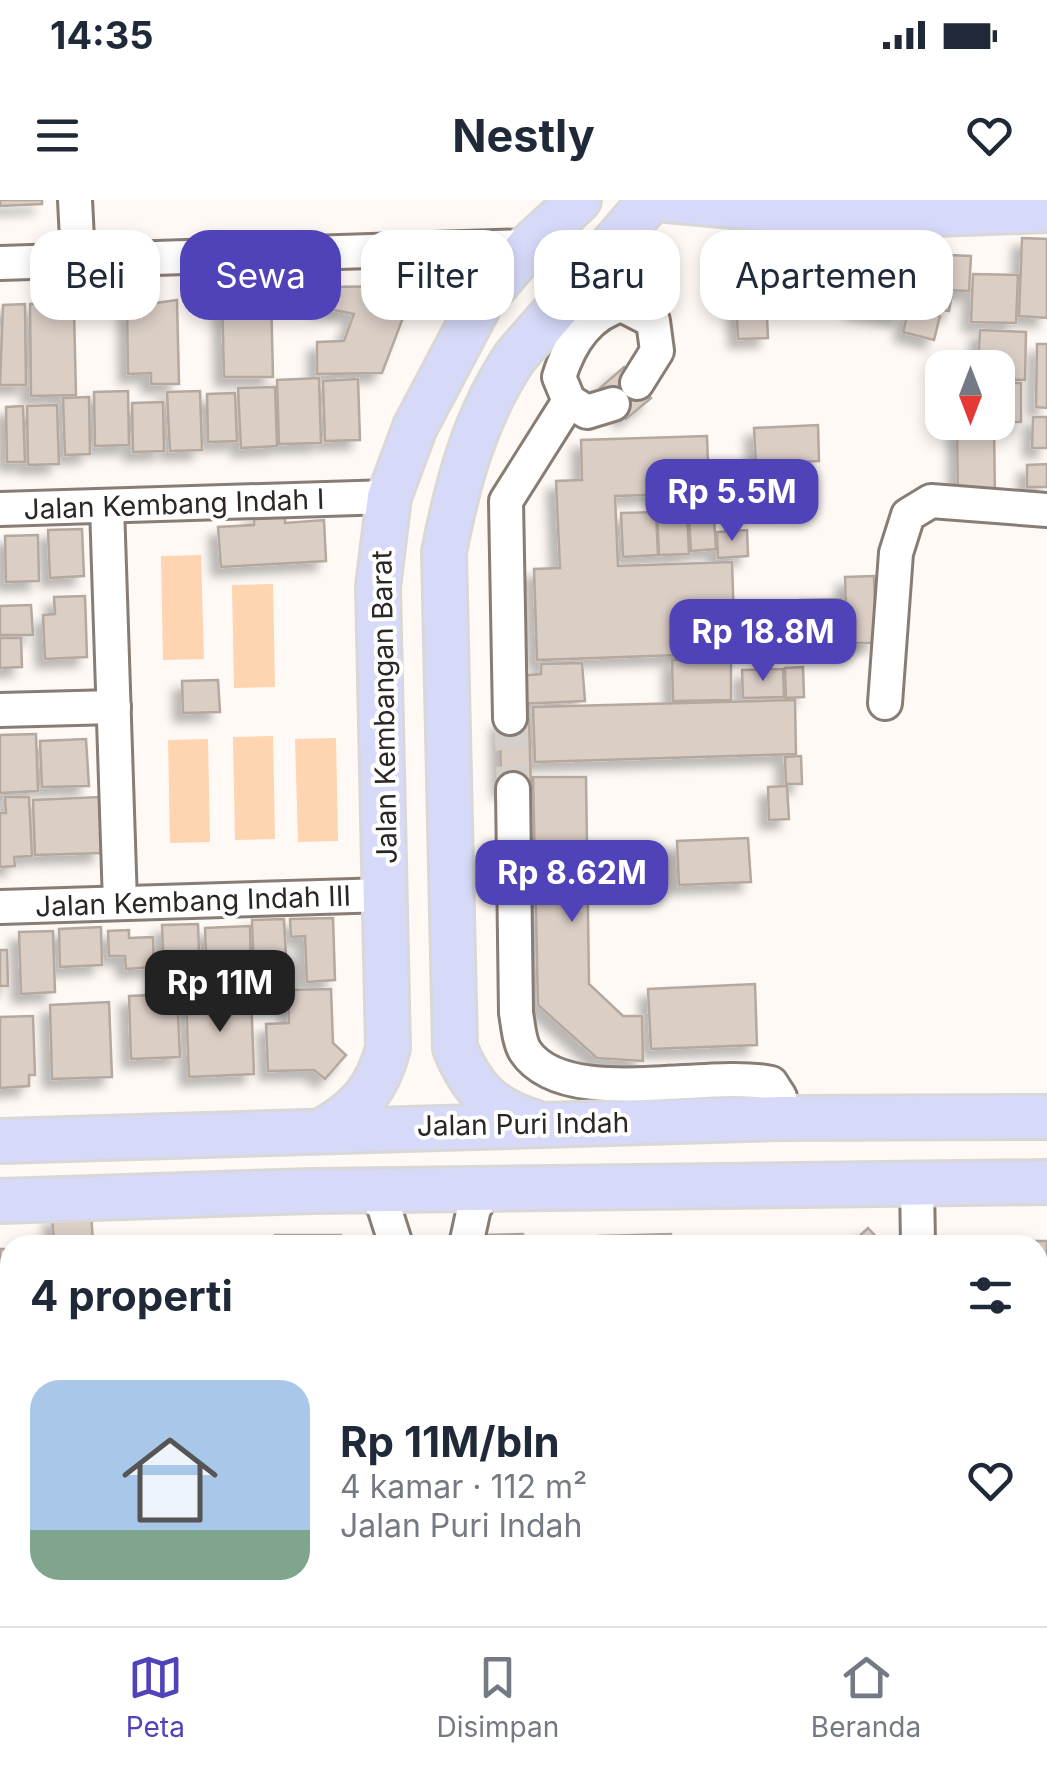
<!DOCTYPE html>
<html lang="id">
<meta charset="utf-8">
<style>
:root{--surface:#fff;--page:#f6f6f7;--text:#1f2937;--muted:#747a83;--line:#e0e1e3;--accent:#5043ba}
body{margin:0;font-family:Inter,sans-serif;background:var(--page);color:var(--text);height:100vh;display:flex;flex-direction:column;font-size:38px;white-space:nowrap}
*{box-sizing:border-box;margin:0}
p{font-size:32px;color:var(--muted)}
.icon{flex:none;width:55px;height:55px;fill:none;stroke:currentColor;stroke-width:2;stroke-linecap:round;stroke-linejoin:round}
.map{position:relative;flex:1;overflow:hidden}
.panel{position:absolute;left:0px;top:1035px;width:1048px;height:392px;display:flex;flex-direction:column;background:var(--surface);border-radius:30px 30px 0 0;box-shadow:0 5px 15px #0003}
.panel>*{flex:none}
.top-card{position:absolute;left:30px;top:30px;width:988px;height:90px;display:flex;gap:20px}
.needle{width:65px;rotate:180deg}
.buttons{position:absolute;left:925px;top:150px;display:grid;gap:20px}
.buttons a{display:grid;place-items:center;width:90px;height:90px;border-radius:20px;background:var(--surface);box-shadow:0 5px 15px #0003;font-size:50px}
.price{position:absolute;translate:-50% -85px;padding:0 22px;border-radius:20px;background:var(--accent);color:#fff;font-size:32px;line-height:65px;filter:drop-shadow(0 2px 5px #0008)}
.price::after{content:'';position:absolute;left:50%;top:60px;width:30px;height:22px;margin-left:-15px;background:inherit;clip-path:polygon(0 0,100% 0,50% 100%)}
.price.selected{background:#222;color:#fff}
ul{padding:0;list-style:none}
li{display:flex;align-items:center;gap:30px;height:250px;padding:0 30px}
li span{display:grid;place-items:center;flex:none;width:280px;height:200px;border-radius:30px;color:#555}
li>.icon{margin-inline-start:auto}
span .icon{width:120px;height:120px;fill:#fffc;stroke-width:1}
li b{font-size:42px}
h2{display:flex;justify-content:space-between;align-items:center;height:120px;padding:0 30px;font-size:42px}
.chip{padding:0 35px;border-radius:30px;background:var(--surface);box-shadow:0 5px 15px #0003;font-size:35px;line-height:90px}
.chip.selected{background:var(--accent);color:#fff}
.status{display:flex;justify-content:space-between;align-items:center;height:70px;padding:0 50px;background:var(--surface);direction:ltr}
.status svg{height:28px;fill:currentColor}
header{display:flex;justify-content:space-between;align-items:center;height:130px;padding:0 30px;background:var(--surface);font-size:45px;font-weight:700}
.dock{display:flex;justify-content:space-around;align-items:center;height:140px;border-top:2px solid var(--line);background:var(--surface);font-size:28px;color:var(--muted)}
.dock a{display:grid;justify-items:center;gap:5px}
.dock .selected{color:var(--accent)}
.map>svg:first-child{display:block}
.green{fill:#fed4b1}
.building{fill:#dacec5;stroke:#b4a89f;stroke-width:2.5;filter:url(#shadow)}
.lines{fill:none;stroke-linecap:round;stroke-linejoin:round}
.minor-tunnel{stroke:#d4cfcb;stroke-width:32;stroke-dasharray:32 16;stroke-linecap:butt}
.minor-casing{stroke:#887d75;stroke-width:38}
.major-casing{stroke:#d9d8d8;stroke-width:48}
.minor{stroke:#fff;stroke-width:32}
.major{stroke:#d7d9f9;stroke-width:42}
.labels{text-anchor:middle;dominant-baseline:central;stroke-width:8;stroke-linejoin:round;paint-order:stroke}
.street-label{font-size:28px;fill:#2c2724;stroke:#fff}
</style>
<div class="status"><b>14:35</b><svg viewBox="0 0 49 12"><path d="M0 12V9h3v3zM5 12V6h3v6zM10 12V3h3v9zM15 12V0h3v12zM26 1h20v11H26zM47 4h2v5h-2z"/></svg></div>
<header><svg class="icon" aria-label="menu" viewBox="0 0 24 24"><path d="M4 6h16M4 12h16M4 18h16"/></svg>Nestly<svg class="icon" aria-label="heart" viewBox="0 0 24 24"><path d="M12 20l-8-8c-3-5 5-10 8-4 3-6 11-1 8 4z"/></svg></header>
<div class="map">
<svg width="1047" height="1426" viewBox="0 0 1047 1426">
<defs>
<filter id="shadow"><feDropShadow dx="-9" dy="9" stdDeviation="5" flood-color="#0004"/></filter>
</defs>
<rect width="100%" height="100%" fill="#fef9f5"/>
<g class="green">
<polygon points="201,355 204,459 163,460 161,356"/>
<polygon points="273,384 275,487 234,488 232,385"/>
<polygon points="273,536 275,639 235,640 233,537"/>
<polygon points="336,538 338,641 298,642 295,539"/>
<polygon points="208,539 210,642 170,643 168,540"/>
</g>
<g class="building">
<polygon points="0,0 42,0 42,4 0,6"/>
<polygon points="1022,38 1047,39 1047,118 1019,116"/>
<polygon points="792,45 793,83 744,85 743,46"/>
<polygon points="895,47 918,51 901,117 853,109 859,71 891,76"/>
<polygon points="813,48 815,80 795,81 794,49"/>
<polygon points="925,54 971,56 969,91 923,89"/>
<polygon points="973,74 1018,75 1016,123 971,122"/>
<polygon points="808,84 809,101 781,103 780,85"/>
<polygon points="415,86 382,173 317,174 317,142 344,141 354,114 319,107 319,87"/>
<polygon points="914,89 952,95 949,111 911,105"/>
<polygon points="271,95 273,177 224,177 222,96"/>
<polygon points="766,95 768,138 738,139 736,96"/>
<polygon points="177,100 179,184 151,184 151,173 128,174 127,107"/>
<polygon points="57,103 57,110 74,110 76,195 31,196 30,104"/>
<polygon points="25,104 26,185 0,185 3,105"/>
<polygon points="909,108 940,116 934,140 903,132"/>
<polygon points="980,130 1026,132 1025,180 998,179 998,168 978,168"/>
<polygon points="1037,144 1047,144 1047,208 1036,207"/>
<polygon points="624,167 651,198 626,219 600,188"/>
<polygon points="319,178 321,243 279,244 277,180"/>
<polygon points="358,179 360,240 325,241 323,181"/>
<rect x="998" y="183" width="23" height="39"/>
<polygon points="275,187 277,246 241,248 238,188"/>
<polygon points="128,191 129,245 95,246 94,192"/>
<polygon points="200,191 202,250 170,251 167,192"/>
<polygon points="235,193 237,241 208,242 207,194"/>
<polygon points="89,197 90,254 65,255 63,198"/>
<polygon points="163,202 164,251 133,252 132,203"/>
<polygon points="57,205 59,264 28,265 27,206"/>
<polygon points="23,206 25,262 7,262 6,207"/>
<polygon points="1033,217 1047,217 1047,248 1032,248"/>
<polygon points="818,225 819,261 756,264 754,228"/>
<polygon points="957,227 994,227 995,298 958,298"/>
<polygon points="707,236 709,293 615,296 618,366 732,362 735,453 537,460 534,369 560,368 556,281 582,280 581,240"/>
<polygon points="1047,264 1047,287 1027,287 1027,265"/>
<polygon points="778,271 780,304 746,306 744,274"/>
<polygon points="687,311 689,354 659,355 657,312"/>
<polygon points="285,312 285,323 324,320 326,361 221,367 218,327 254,325 254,314"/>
<polygon points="656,312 658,355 623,357 621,313"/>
<polygon points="714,318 716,349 691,351 689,319"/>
<polygon points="82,329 84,376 50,378 48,330"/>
<polygon points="747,330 748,356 718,358 717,332"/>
<polygon points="38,335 39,381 6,382 5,336"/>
<polygon points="874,376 876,443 847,443 845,377"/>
<polygon points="85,396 87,457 45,459 43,415 55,414 54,397"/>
<polygon points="841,399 843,439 802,441 800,400"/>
<polygon points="31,405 33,435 0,435 0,406"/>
<polygon points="0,438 21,438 22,467 0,468"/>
<polygon points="731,459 731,500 673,501 672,460"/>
<polygon points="582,463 585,501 516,504 515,476 541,474 541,464"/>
<polygon points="803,467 804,497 786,498 785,468"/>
<polygon points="783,469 784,497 743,498 742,470"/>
<polygon points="218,480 220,512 183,513 182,481"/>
<polygon points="795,500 796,554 535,562 533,507"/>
<polygon points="529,519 531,588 501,589 500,520"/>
<polygon points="36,534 38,591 0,593 0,535"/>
<polygon points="86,539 89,586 42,587 40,541"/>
<polygon points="801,556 802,584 786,584 785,557"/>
<polygon points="533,577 586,577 589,784 623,816 642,816 643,861 597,858 538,805"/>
<polygon points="787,586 789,619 769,620 768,587"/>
<polygon points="5,597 29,597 32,656 14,657 15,666 0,667 0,613 6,613"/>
<polygon points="100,597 102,653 35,655 33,600"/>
<polygon points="748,638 751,682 679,685 677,641"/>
<polygon points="333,718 335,780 307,782 305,736 291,737 290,719"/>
<polygon points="284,719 287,777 254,778 252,720"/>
<polygon points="198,724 200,779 164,781 162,725"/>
<polygon points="250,726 251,779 207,781 205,728"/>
<polygon points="101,727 102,765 60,767 59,729"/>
<polygon points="129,730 129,738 153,737 154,767 126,769 125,756 109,756 108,731"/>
<polygon points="53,731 55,792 21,794 19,732"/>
<polygon points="0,750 7,750 8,786 0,786"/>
<polygon points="755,784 757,845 651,849 648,789"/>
<polygon points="331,789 333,843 346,855 325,879 314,870 268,871 266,824 289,823 288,790"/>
<polygon points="177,794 180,857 131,859 129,796"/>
<polygon points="251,794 254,874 189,877 186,796"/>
<polygon points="109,802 112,877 52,879 50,805"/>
<polygon points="33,816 35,875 29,875 29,886 0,888 0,817"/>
<polygon points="91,1014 93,1041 54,1044 52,1017"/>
<polygon points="868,1028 884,1045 807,1045 854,1041"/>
<polygon points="523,1034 524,1045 485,1045 484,1035"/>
<polygon points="671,1034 672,1045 599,1045 599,1036"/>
<rect x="275" y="1035" width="66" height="10"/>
<polygon points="585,1037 585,1045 531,1045 531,1038"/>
<rect x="238" y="1039" width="33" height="6"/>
<polygon points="177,1040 177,1045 128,1045 128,1042"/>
<polygon points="801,1041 801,1045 754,1045 754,1042"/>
<polygon points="1034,1041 1047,1041 1047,1084 1038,1084"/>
<polygon points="0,1049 10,1049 10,1122 0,1123"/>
<polygon points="1038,1139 1047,1139 1047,1210 1039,1210"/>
<polygon points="0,1147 10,1147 10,1198 0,1199"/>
<polygon points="10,1261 10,1288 0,1289 0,1262"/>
<rect x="0" y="1294" width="10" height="31"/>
<rect x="0" y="1330" width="10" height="61"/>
<rect x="1042" y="1377" width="5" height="49"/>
<polygon points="0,1398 10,1398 10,1418 43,1418 43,1426 0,1426"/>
<rect x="180" y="1418" width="56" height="8"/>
<polygon points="279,1418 352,1418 352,1423 280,1426"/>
<rect x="533" y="1418" width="55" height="8"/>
<rect x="594" y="1418" width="31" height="8"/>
<rect x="628" y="1418" width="34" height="8"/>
<rect x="665" y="1418" width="36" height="8"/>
<rect x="704" y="1418" width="37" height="8"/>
<polygon points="746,1418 782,1418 781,1426 746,1426"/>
<polygon points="787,1418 838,1418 838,1426 788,1426"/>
</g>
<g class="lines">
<polyline class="minor-tunnel" points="510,518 513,589"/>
<defs>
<g id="minor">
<polyline points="75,0 78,59"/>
<polyline points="0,63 529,46"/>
<polyline points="569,201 587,212 613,204"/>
<polyline points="107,306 120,703"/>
<polyline points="0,309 389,297"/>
<polyline points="885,503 896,353 908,315 931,301 1047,310"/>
<polyline points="0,510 114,507"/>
<path d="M510,518L506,301L569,201L559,177C569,145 587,114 622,105L653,121L657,151L637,183"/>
<path d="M513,589L516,813C518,824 519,841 525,851C565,911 707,869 771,883L780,897L781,918"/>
<polyline points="0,707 386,695"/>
<polyline points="917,984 918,1045"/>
<polyline points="365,990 383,1004 396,1045"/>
<polyline points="466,1045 474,1008 488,988"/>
<polyline points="0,1233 10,1233"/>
<polyline points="1038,1240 1047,1240"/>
<polyline points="138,1418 138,1426"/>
<polyline points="411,1418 411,1426"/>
<polyline points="474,1418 474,1426"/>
<polyline points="867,1418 867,1426"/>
<polyline points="983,1418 983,1426"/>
</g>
<g id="major">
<polyline points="667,0 853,17 1047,10"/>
<path d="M534,922C492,910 471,888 455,848L444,352C458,281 475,217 515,157L651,0"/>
<path d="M325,929C360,909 378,887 388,848L378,387L389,297L415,227L481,102L529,46L579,0"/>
<polyline points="0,941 781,918 1047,917"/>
<polyline points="0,1001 312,991 1047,982"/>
</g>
</defs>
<use href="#minor" class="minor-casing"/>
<use href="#major" class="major-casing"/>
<use href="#minor" class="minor"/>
<use href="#major" class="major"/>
</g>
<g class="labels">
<g class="street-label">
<text transform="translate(174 304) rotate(-2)">Jalan Kembang Indah I</text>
<text transform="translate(384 507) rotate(-91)">Jalan Kembangan Barat</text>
<text transform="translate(193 701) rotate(-2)">Jalan Kembang Indah III</text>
<text transform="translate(523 924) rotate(-1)">Jalan Puri Indah</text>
</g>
</g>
</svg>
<div class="buttons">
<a><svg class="needle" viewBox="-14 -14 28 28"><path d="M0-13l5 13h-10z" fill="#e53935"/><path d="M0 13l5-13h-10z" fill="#747a83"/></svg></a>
</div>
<b class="price" style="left:732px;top:344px">Rp 5.5M</b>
<b class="price" style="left:763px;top:484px">Rp 18.8M</b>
<b class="price" style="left:572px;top:725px">Rp 8.62M</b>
<b class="price selected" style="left:220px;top:835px">Rp 11M</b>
<div class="top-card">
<a class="chip">Beli</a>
<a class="chip selected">Sewa</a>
<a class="chip">Filter</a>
<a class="chip">Baru</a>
<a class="chip">Apartemen</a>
</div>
<section class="panel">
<h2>4 properti<svg class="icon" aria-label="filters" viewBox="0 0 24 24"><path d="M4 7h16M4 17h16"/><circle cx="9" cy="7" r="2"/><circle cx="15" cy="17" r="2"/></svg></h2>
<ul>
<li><span style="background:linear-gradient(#a9c7e8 75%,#7fa58c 0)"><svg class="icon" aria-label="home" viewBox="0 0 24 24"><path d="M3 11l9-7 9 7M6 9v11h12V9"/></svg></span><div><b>Rp 11M/bln</b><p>4 kamar · 112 m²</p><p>Jalan Puri Indah</p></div><svg class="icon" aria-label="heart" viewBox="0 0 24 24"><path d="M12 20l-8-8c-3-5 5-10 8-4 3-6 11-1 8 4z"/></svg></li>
</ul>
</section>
</div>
<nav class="dock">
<a class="selected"><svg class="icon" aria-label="map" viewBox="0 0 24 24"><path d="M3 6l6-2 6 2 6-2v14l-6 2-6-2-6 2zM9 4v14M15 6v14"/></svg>Peta</a>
<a><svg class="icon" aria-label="saved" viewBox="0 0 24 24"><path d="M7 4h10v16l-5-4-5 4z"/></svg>Disimpan</a>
<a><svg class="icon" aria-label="home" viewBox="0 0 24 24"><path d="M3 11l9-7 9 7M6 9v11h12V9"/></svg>Beranda</a>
</nav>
